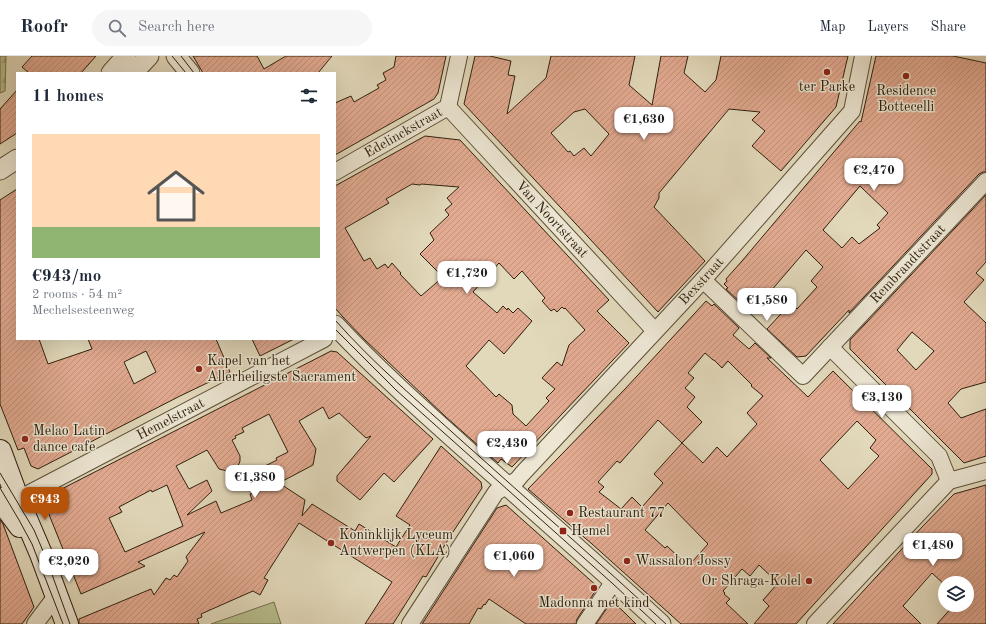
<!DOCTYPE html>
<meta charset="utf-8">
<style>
:root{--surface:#fff;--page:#f6f6f7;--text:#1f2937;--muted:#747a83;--line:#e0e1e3;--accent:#b45309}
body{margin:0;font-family:"Old Standard TT",serif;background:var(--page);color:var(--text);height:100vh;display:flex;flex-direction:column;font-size:15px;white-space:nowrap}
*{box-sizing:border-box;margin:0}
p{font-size:13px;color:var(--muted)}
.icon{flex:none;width:22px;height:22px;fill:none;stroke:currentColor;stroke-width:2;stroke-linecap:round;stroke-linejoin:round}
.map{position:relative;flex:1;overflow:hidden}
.side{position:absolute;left:16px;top:16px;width:320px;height:268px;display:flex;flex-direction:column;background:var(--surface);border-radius:0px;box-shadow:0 4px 16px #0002}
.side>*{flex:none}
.tools{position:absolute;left:938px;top:520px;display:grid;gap:8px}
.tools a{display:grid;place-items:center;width:36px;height:36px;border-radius:50%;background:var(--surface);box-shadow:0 4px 16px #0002;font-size:20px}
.price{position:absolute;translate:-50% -34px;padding:0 9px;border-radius:8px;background:#fff;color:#222;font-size:13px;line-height:26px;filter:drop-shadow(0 1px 2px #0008)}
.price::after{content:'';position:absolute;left:50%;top:24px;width:12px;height:9px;margin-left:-6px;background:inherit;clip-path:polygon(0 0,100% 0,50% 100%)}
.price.selected{background:var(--accent);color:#fff}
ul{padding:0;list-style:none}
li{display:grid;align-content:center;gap:8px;height:212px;padding:0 16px}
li+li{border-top:1px solid var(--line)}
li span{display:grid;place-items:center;height:124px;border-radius:0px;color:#555}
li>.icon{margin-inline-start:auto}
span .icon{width:72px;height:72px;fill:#fffc;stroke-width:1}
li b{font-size:17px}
h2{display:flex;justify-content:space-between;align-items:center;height:48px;padding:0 16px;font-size:17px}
header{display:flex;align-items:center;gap:24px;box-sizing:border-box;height:56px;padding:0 20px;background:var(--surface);border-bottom:1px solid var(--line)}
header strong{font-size:19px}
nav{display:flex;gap:22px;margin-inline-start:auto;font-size:14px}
.search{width:280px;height:36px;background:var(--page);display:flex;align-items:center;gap:10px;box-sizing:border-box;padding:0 14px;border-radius:22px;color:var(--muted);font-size:15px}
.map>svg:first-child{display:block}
.green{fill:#b7be8d;stroke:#746f4e}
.forest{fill:url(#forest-firs);stroke:#746f4e}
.building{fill:url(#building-hatch);stroke:#30200e;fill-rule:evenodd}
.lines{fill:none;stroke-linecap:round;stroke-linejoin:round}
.minor-casing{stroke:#5c4e39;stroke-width:18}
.tertiary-casing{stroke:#5c4e39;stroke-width:21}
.secondary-casing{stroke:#30200e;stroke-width:24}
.minor{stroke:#ece6d3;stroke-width:16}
.tertiary{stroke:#ece6d3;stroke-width:19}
.secondary{stroke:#ece6d3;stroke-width:22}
.tram{stroke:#30200e;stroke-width:1}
.poi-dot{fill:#8f2418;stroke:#ece6d3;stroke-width:1.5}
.labels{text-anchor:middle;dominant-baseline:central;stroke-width:3;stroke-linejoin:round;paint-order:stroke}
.poi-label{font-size:14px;fill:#30200e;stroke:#ece6d3;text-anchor:start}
.street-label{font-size:14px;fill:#30200e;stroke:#ece6d3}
</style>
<header>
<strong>Roofr</strong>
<div class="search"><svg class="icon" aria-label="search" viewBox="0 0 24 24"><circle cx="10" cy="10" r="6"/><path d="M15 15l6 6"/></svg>Search here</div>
<nav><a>Map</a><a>Layers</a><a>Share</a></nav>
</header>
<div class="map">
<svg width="986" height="568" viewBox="0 0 986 568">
<defs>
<pattern id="forest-firs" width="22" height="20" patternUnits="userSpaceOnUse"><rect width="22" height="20" fill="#b7be8d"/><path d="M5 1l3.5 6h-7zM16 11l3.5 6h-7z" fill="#9ea378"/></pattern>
<pattern id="building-hatch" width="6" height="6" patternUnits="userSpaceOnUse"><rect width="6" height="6" fill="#e2aa91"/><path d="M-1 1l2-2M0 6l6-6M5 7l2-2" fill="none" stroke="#c2927c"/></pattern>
</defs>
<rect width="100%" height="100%" fill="#e2d9bb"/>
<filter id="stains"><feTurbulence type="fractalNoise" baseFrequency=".005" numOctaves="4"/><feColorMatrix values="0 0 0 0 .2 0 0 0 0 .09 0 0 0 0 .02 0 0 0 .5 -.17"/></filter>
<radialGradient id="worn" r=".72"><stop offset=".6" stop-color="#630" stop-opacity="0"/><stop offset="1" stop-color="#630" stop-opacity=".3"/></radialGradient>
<polygon class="green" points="274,546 281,568 211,568"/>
<polygon class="forest" points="0,0 6,0 5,35 0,37"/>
<g class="building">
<polygon points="32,0 96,0 81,17 29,17 22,11"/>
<polygon points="193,0 257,0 264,13 286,0 332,0 318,17 203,17"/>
<polygon points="396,0 446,0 438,37 434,43 335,99 335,47 351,40 354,46 379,32 377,29 386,24 383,17 394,11"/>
<path d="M475,0H490L511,5L508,19L515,20L507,58L546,22L551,0H635L629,29L652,49L661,0H688L684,17L705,36L716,24L721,0H848L836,51L781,115L752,90L765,75L752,64L760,56L729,53L659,137V142L654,151L705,205L658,256L464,48ZM585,53L609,78L591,100L584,92L574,100L570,95L568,96L551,77L574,56Z"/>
<path d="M876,0H953L986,7V116H983L979,118L849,257V254L806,300L797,301L767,273L791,247L797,253L817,231L811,225L823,211L806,194L752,257L726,233L728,232L724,228L727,225L726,223L742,205L860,65L861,66ZM860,130L888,157L877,169L880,172L859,188L852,181L842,192L823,174Z"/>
<polygon points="17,34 17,77 0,88 0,53"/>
<path d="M425,80L460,84L609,244L597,255L629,287L512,411L501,403L498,407L446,361L364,283L343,261L335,252V130ZM412,128L420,129L421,128L459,131L447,142L452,148L445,154L449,159L430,177L434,184L420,198L443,221L421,240L400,218L401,217L392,207L388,212L385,208L377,213L370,202L364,205L345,172L389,147L386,143ZM499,207L514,223L522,215L545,242L542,245L551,255L554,253L557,256L562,251L564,253L565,252L585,274L569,289L562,310L557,306L542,322L555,333L546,342L549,345L526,370L513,358L512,349L499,338L496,341L466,310L489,284L504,298L532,265L518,252L513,257L508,252L507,254L503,250L497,257L473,236Z"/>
<path d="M17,133V283H39L48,308L92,293L88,283H216L230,316L180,340L38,413L31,410L24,392L18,394L0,348V144ZM146,295L156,316L134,328L124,306Z"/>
<path d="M986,139V206L976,217L984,224L964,246L986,267V326L961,333L948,347L961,362L986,353V400L964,407L850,293V284ZM912,276L934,295L916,314L897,294Z"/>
<path d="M706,245L712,250L714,248L739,272L733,279L749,293L755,287L771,302H767L808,341L833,315L932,413V418L796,568H754L769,550L763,544L778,527L759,509L750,520L742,513L723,535L725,537L724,538L730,543L726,547L748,568H681L592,488L528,433L625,333ZM705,297L713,304H714L722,312L728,305L752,329L751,330L763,340L747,357L757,368L727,401L717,391L703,407L682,387L702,366L687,351L695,341L685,332L694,322L688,317ZM658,364L682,387L654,418L663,427L642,451L632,441L621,453L599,436L604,431L598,426L617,405L620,407ZM857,365L876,384L870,392L879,400L848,433L820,404ZM668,447L708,488L692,506L691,504L687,509L667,490L665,492L645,474Z"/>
<polygon points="252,283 294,283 260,300"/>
<path d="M331,295L337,296L433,383L394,426L384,417L360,444L337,425V420L371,380L366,382L339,357L329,363L323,351L299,365L316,393L313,409L279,427L305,444L302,460L312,448L355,475L359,468L396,491L410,469L396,460L441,390L481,426L482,432L449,482L426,521L423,520L393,568H365L392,526L299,467L264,522L268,524L260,539L253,535L201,558L202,561L197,563L199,568H79V563L151,533L154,539L166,522L170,524L174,519L177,521L188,505L186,501L205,476L138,506L145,510L81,538L44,446L46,441ZM269,358L288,396L276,402L277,404L261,412L267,423L255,429L258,435L250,438L252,444L221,457L216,445L187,459L212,435L207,424L189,433L176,410L207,394L219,413L227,415L233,414L238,410L240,405V400L232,384L236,382L235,380L244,376L242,372ZM167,429L183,470L125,496L109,462L122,456L119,451L151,434L152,436Z"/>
<polygon points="986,429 986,568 937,568 954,549 967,549 967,527 945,527 945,529 932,517 903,550 921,568 833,568 922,471 954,438"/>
<polygon points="506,449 598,531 577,563 576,568 526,568 489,543 485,549 484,548 481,553 478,552 469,568 422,568 497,452"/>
<polygon points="0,464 3,468 34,551 22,568 0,568"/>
<polygon points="612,545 625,557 636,568 596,568"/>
</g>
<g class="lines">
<defs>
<g id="minor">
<path id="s1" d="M448,51L655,275"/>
<path id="s2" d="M335,116L448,51L459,0"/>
<path id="s3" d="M703,224L803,320L986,125"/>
<polyline points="830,291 939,400 949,425"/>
<path id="s4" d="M9,449L24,440L324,283"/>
<polyline points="35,568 56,540"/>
<path id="s5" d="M410,568L496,436L517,424L522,418L703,224L852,55L863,0"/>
<polyline points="585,568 614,525"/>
<polyline points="815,568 949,425 986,415"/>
</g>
<g id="tertiary">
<polyline points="176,0 190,17"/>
<polyline points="111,17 126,0"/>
<polyline points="133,17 149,0"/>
<polyline points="0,114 17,103"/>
<path d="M335,269C377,314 423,355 469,396C533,453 598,510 661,568"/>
</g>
<g id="secondary">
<polyline points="0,395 18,444 41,498 67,568"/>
<polyline points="0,443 20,470"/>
</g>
</defs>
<use href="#minor" class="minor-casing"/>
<use href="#tertiary" class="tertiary-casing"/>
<use href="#secondary" class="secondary-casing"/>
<use href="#minor" class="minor"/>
<use href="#tertiary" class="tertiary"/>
<use href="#secondary" class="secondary"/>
<g class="tram">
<polyline points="172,0 186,17"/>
<polyline points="181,0 194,17"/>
<path d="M335,264C374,308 419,346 462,385C530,446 599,506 666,568"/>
<polyline points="335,273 396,334 612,527 656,568"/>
<polyline points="0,417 34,474 46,502 70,568"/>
<polyline points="0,432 19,464 32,488 63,568"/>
</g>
</g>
<g class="poi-dot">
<circle cx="827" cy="16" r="4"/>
<circle cx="906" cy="20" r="4"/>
<circle cx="199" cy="313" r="4"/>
<circle cx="25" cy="383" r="4"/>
<circle cx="570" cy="457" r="4"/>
<rect x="559" y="471" width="8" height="8" rx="2"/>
<circle cx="331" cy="487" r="4"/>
<circle cx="627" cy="505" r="4"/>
<circle cx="809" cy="525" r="4"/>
<circle cx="594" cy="532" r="4"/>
</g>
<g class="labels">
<g class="poi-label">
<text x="827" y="31" text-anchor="middle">ter Parke</text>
<text x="906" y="35" text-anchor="middle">Residence<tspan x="906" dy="16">Bottecelli</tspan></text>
<text x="207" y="305">Kapel van het<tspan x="207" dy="16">Allerheiligste Sacrament</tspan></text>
<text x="33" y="375">Melao Latin<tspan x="33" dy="16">dance cafe</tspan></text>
<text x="578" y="457">Restaurant 77</text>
<text x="571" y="475">Hemel</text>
<text x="339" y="479">Koninklijk Lyceum<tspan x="339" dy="16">Antwerpen (KLA)</tspan></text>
<text x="635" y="505">Wassalon Jossy</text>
<text x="801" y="525" text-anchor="end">Or Shraga-Kolel</text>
<text x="594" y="547" text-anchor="middle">Madonna met kind</text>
</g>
<g class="street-label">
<text stroke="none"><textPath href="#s2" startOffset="79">Edelinckstraat</textPath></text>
<text stroke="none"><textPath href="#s1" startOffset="153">Van Noortstraat</textPath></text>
<text stroke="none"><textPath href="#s3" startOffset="292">Rembrandtstraat</textPath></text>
<text stroke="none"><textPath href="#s5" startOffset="453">Bexstraat</textPath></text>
<text stroke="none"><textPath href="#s4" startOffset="183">Hemelstraat</textPath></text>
</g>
</g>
<rect width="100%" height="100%" filter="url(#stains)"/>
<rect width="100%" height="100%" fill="url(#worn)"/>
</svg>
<div class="tools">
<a><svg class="icon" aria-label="layers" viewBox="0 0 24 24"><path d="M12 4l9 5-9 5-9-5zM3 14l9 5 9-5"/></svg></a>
</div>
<b class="price" style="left:644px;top:85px">€1,630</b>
<b class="price" style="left:874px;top:136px">€2,470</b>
<b class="price" style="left:467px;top:239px">€1,720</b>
<b class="price" style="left:767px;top:266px">€1,580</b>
<b class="price" style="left:882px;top:363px">€3,130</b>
<b class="price" style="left:507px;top:409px">€2,430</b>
<b class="price" style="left:255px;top:443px">€1,380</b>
<b class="price selected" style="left:45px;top:465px">€943</b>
<b class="price" style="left:933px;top:511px">€1,480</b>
<b class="price" style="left:514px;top:522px">€1,060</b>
<b class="price" style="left:69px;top:527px">€2,020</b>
<section class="side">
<h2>11 homes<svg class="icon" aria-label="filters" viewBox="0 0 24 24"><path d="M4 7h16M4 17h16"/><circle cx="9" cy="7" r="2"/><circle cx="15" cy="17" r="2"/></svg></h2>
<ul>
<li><span style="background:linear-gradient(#ffd9b3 75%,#8fb573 0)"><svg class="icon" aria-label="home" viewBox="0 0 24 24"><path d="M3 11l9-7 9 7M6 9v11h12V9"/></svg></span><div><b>€943/mo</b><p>2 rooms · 54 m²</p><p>Mechelsesteenweg</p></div></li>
</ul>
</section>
</div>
